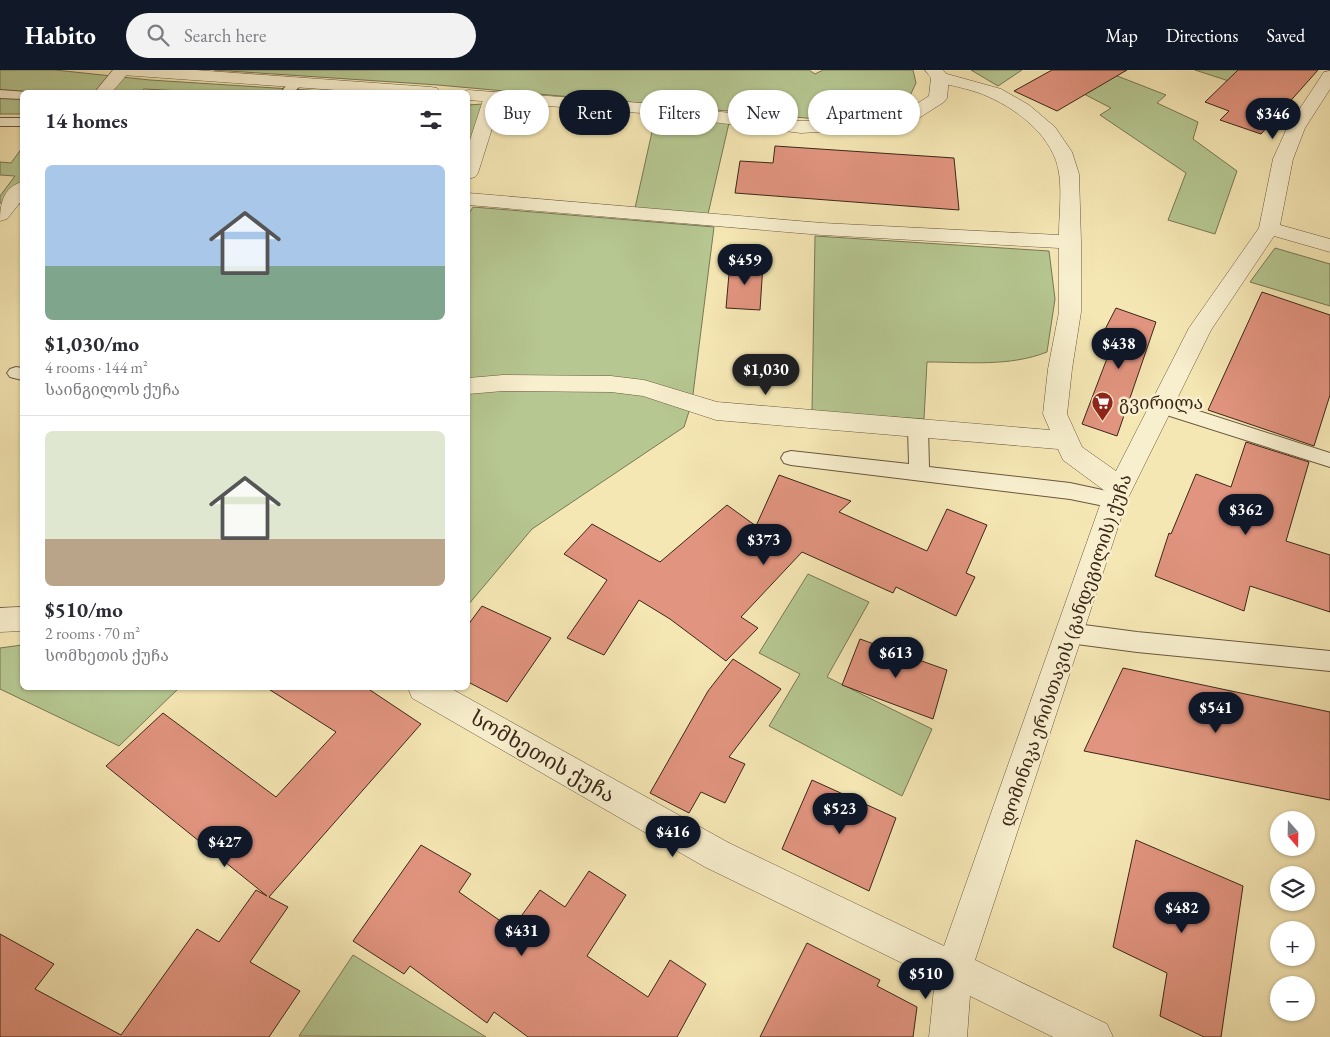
<!DOCTYPE html>
<meta charset="utf-8">
<style>
:root{--surface:#fff;--page:#f2f2f3;--text:#2b2b33;--muted:#7c7c81;--line:#e1e1e2;--accent:#111827}
body{margin:0;font-family:"EB Garamond","Noto Serif Georgian",serif;background:var(--page);color:var(--text);height:100vh;display:flex;flex-direction:column;font-size:19px;white-space:nowrap}
*{box-sizing:border-box;margin:0}
p{font-size:16px;color:var(--muted)}
.icon{flex:none;width:28px;height:28px;fill:none;stroke:currentColor;stroke-width:2;stroke-linecap:round;stroke-linejoin:round}
.map{position:relative;flex:1;overflow:hidden}
.drawer{position:absolute;left:20px;top:20px;width:450px;height:600px;display:flex;flex-direction:column;background:var(--surface);border-radius:8px;box-shadow:0 1px 4px #0004}
.drawer>*{flex:none}
.top-card{position:absolute;left:485px;top:20px;width:475px;height:45px;display:flex;gap:10px}
.needle{width:32px;rotate:160deg}
.tools{position:absolute;left:1270px;top:741px;display:grid;gap:10px}
.tools a{display:grid;place-items:center;width:45px;height:45px;border-radius:50%;background:var(--surface);box-shadow:0 1px 4px #0004;font-size:25px}
.price{position:absolute;translate:-50% -42px;padding:0 11px;border-radius:18px;background:var(--accent);color:#fff;font-size:16px;line-height:32px;filter:drop-shadow(0 1px 2px #0008)}
.price::after{content:'';position:absolute;left:50%;top:30px;width:15px;height:11px;margin-left:-8px;background:inherit;clip-path:polygon(0 0,100% 0,50% 100%)}
.price.active{background:#222;color:#fff}
ul{padding:0;list-style:none}
li{display:grid;align-content:center;gap:10px;height:265px;padding:0 25px}
li+li{border-top:1px solid var(--line)}
li span{display:grid;place-items:center;height:155px;border-radius:8px;color:#555}
li>.icon{margin-inline-start:auto}
span .icon{width:90px;height:90px;fill:#fffc;stroke-width:1}
li b{font-size:21px}
h2{display:flex;justify-content:space-between;align-items:center;height:60px;padding:0 25px;font-size:21px}
.chip{padding:0 18px;border-radius:22px;background:var(--surface);box-shadow:0 1px 4px #0004;font-size:18px;line-height:45px}
.chip.active{background:var(--accent);color:#fff}
header{display:flex;align-items:center;gap:30px;box-sizing:border-box;height:70px;padding:0 25px;background:var(--accent);color:#fff}
header strong{font-size:24px}
nav{display:flex;gap:28px;margin-inline-start:auto;font-size:18px}
.search{width:350px;height:45px;background:var(--page);display:flex;align-items:center;gap:12px;box-sizing:border-box;padding:0 18px;border-radius:28px;color:var(--muted);font-size:19px}
.map>svg:first-child{display:block}
.green{fill:#b6c791;stroke:#787755}
.building{fill:#e1947f;stroke:#3b2719}
.lines{fill:none;stroke-linecap:round;stroke-linejoin:round}
.service-casing{stroke:#6a5740;stroke-width:2}
.minor-casing{stroke:#6a5740;stroke-width:1}
.tertiary-casing{stroke:#6a5740;stroke-width:1}
.service{fill:#f8efce;fill-rule:evenodd}
.minor{fill:#f8efce;fill-rule:evenodd}
.tertiary{fill:#f8efce;fill-rule:evenodd}
.labels{text-anchor:middle;dominant-baseline:central;stroke-width:5;stroke-linejoin:round;paint-order:stroke}
.poi-label{font-size:18px;fill:#3b2719;stroke:#f8efce;text-anchor:start}
.street-label{font-size:18px;fill:#3b2719;stroke:#f8efce}
.near-street-label{font-size:21px;fill:#3b2719;stroke:#f8efce}
</style>
<header>
<strong>Habito</strong>
<div class="search"><svg class="icon" aria-label="search" viewBox="0 0 24 24"><circle cx="10" cy="10" r="6"/><path d="M15 15l6 6"/></svg>Search here</div>
<nav><a>Map</a><a>Directions</a><a>Saved</a></nav>
</header>
<div class="map">
<svg width="1330" height="967" viewBox="0 0 1330 967">
<rect width="100%" height="100%" fill="#f5e7b4"/>
<filter id="stains"><feTurbulence type="fractalNoise" baseFrequency=".004" numOctaves="4"/><feColorMatrix values="0 0 0 0 .2 0 0 0 0 .09 0 0 0 0 .02 0 0 0 .5 -.17"/></filter>
<radialGradient id="worn" r=".72"><stop offset=".6" stop-color="#630" stop-opacity="0"/><stop offset="1" stop-color="#630" stop-opacity=".3"/></radialGradient>
<g class="green">
<polygon points="0,0 55,0 150,10 338,22 201,22 144,19 141,22 22,22 22,44 0,44"/>
<polygon points="214,0 809,0 815,4 823,0 913,0 916,13 909,28 873,42 817,49 438,15"/>
<polygon points="971,0 1022,0 998,16"/>
<polygon points="1102,0 1166,25 1157,33 1198,52 1193,69 1237,101 1215,164 1168,150 1186,103 1100,45 1111,38 1053,8"/>
<polygon points="1195,0 1248,0 1281,28"/>
<polygon points="483,34 468,79 468,35"/>
<polygon points="656,44 729,53 708,144 635,138"/>
<polygon points="22,78 22,134 0,133 0,126 15,106 0,105 0,92 11,93"/>
<polygon points="473,137 714,157 692,332 684,357 532,459 468,535 468,145"/>
<path d="M815,166L1049,181L1055,229L1047,282C1009,297 967,292 927,292L924,349L812,342Z"/>
<polygon points="1275,178 1330,194 1330,236 1250,212"/>
<polygon points="808,504 869,532 827,607 932,659 902,726 769,656 800,604 759,583"/>
<polygon points="22,575 22,618 179,618 119,676 0,619 0,578"/>
<polygon points="353,885 486,967 299,966"/>
</g>
<g class="building">
<polygon points="1052,0 1127,0 1057,41 1014,21"/>
<polygon points="1238,0 1318,0 1261,64 1220,50 1229,41 1205,32"/>
<polygon points="775,76 954,88 959,140 735,123 740,91 773,93"/>
<polygon points="730,192 763,194 760,240 726,238"/>
<polygon points="1262,222 1330,245 1330,325 1314,376 1208,340"/>
<polygon points="1116,238 1156,252 1117,366 1082,354 1111,278 1098,273"/>
<polygon points="1246,372 1309,392 1286,471 1330,485 1330,542 1250,516 1244,541 1155,506 1169,463 1171,464 1196,404 1231,417"/>
<polygon points="779,405 851,431 839,442 927,481 947,439 987,455 966,503 975,507 956,546 896,517 893,523 802,482 741,547 758,558 726,591 670,549 639,530 604,585 567,568 607,510 564,484 592,454 660,492 727,435 756,456"/>
<polygon points="482,536 551,568 507,632 468,612 468,555"/>
<polygon points="860,569 947,600 933,649 842,615"/>
<polygon points="733,589 781,619 729,687 745,694 725,733 701,722 689,743 650,723 708,621"/>
<polygon points="1123,598 1330,642 1330,730 1084,681"/>
<polygon points="267,618 367,618 421,654 269,827 288,837 250,892 300,921 269,967 0,967 0,864 54,894 35,919 121,965 197,859 219,872 256,820 267,826 106,696 163,643 276,727 336,662"/>
<polygon points="812,710 896,748 869,821 782,779"/>
<polygon points="1136,770 1243,816 1221,967 1204,967 1160,946 1167,903 1113,877"/>
<polygon points="421,775 471,804 459,822 512,859 540,820 565,837 589,801 626,825 587,886 648,927 670,890 706,914 677,967 528,967 494,942 487,953 410,896 404,904 353,871"/>
<polygon points="807,873 880,910 877,916 917,937 913,967 760,967"/>
</g>
<g class="lines">
<defs>
<g id="service">
<polygon points="296,9 303,13 294,22 281,22 291,10"/>
<polygon points="0,20 27,22 22,22 22,29 0,28"/>
<rect x="0" y="48" width="22" height="8"/>
<polygon points="16,297 22,298 22,310 10,307 7,303 10,299"/>
<polygon points="1161,329 1330,383 1330,397 1154,341 1152,336 1154,331"/>
<polygon points="918,351 925,353 928,358 929,397 1070,413 1121,424 1124,430 1121,436 1114,438 1070,429 791,395 784,393 781,388 784,383 791,381 909,394 908,358 911,353"/>
<polygon points="1069,553 1137,562 1330,581 1330,601 1137,582 1069,573 1061,570 1058,563 1061,556"/>
</g>
<g id="minor">
<polygon points="113,0 131,0 112,22 95,22"/>
<path d="M1330,1V19L1305,58L1293,89L1280,155L1330,169V182L1274,166L1211,260L1127,430L975,890L1107,954L1113,967H1053L970,926L967,967H929L935,909L705,797L412,628L408,618H450L729,773L944,876L1105,421L1063,390L1058,379L716,350L643,326L611,322L503,321L468,324V308L503,305L611,306L644,310L717,332L1050,360L1043,344L1048,299L1059,242V178L822,165L468,135V123L822,153L1059,165C1059,145 1062,123 1059,103C1054,68 1020,41 989,27C972,19 952,16 934,11L931,7L934,3L940,2L1001,19L1029,35L1055,57L1072,82L1079,104L1081,172V242L1072,299L1067,344L1082,377L1116,401L1189,258L1259,158L1273,89L1287,58L1324,2Z"/>
<polygon points="493,22 499,23 502,27 478,103 475,107 468,109 468,76 484,27 487,23"/>
<path d="M22,112V130L7,149L0,151C0,134 3,117 22,112Z"/>
<polygon points="22,537 22,561 0,562 0,538"/>
</g>
<g id="tertiary">
<polygon points="113,0 195,0 431,17 437,18 440,22 364,22 122,5 116,4"/>
<polygon points="925,0 943,0 949,7 947,28 944,32 919,48 869,59 801,63 641,43 468,30 468,22 461,22 468,20 641,33 801,51 869,49 907,40 929,26 931,8"/>
</g>
</defs>
<use href="#service" class="service-casing"/>
<use href="#minor" class="minor-casing"/>
<use href="#tertiary" class="tertiary-casing"/>
<use href="#service" class="service"/>
<use href="#minor" class="minor"/>
<use href="#tertiary" class="tertiary"/>
</g>
<defs>
<symbol id="supermarket-pin" viewBox="-11 -11 22 30"><path d="M0 17L-7.5 6A9.5 9.5 0 1 1 7.5 6Z" fill="#8f2418" stroke="#f8efce"/><path d="M-6-5.5h2.5l.6 2H6L4.5 2H-2.5L-4.4-4H-6ZM-1.5 3.2a1.3 1.3 0 1 0 .1 0ZM3 3.2a1.3 1.3 0 1 0 .1 0Z" fill="#fff"/></symbol>
</defs>
<g fill-rule="evenodd">
<use href="#supermarket-pin" x="1090" y="320" width="25" height="34"/>
</g>
<g class="labels">
<g class="poi-label">
<text x="1119" y="332">გვირილა</text>
</g>
<g class="street-label">
<text transform="translate(1065 580) rotate(-71)">დომინიკა ერისთავის (განდეგილის) ქუჩა</text>
</g>
<g class="near-street-label">
<text transform="translate(543 686) rotate(30)">სომხეთის ქუჩა</text>
</g>
</g>
<rect width="100%" height="100%" filter="url(#stains)"/>
<rect width="100%" height="100%" fill="url(#worn)"/>
</svg>
<div class="tools">
<a><svg class="needle" viewBox="-14 -14 28 28"><path d="M0-13l5 13h-10z" fill="#e53935"/><path d="M0 13l5-13h-10z" fill="#7c7c81"/></svg></a>
<a><svg class="icon" aria-label="layers" viewBox="0 0 24 24"><path d="M12 4l9 5-9 5-9-5zM3 14l9 5 9-5"/></svg></a>
<a>+</a>
<a>−</a>
</div>
<b class="price" style="left:1273px;top:70px">$346</b>
<b class="price" style="left:745px;top:216px">$459</b>
<b class="price" style="left:1119px;top:300px">$438</b>
<b class="price active" style="left:766px;top:326px">$1,030</b>
<b class="price" style="left:1246px;top:466px">$362</b>
<b class="price" style="left:764px;top:496px">$373</b>
<b class="price" style="left:896px;top:609px">$613</b>
<b class="price" style="left:1216px;top:664px">$541</b>
<b class="price" style="left:840px;top:765px">$523</b>
<b class="price" style="left:673px;top:788px">$416</b>
<b class="price" style="left:225px;top:798px">$427</b>
<b class="price" style="left:1182px;top:864px">$482</b>
<b class="price" style="left:522px;top:887px">$431</b>
<b class="price" style="left:926px;top:930px">$510</b>
<div class="top-card">
<a class="chip">Buy</a>
<a class="chip active">Rent</a>
<a class="chip">Filters</a>
<a class="chip">New</a>
<a class="chip">Apartment</a>
</div>
<section class="drawer">
<h2>14 homes<svg class="icon" aria-label="filters" viewBox="0 0 24 24"><path d="M4 7h16M4 17h16"/><circle cx="9" cy="7" r="2"/><circle cx="15" cy="17" r="2"/></svg></h2>
<ul>
<li><span style="background:linear-gradient(#a9c7e8 65%,#7fa58c 0)"><svg class="icon" aria-label="home" viewBox="0 0 24 24"><path d="M3 11l9-7 9 7M6 9v11h12V9"/></svg></span><div><b>$1,030/mo</b><p>4 rooms · 144 m²</p><p>საინგილოს ქუჩა</p></div></li>
<li><span style="background:linear-gradient(#dfe7d0 70%,#b9a48a 0)"><svg class="icon" aria-label="home" viewBox="0 0 24 24"><path d="M3 11l9-7 9 7M6 9v11h12V9"/></svg></span><div><b>$510/mo</b><p>2 rooms · 70 m²</p><p>სომხეთის ქუჩა</p></div></li>
</ul>
</section>
</div>
